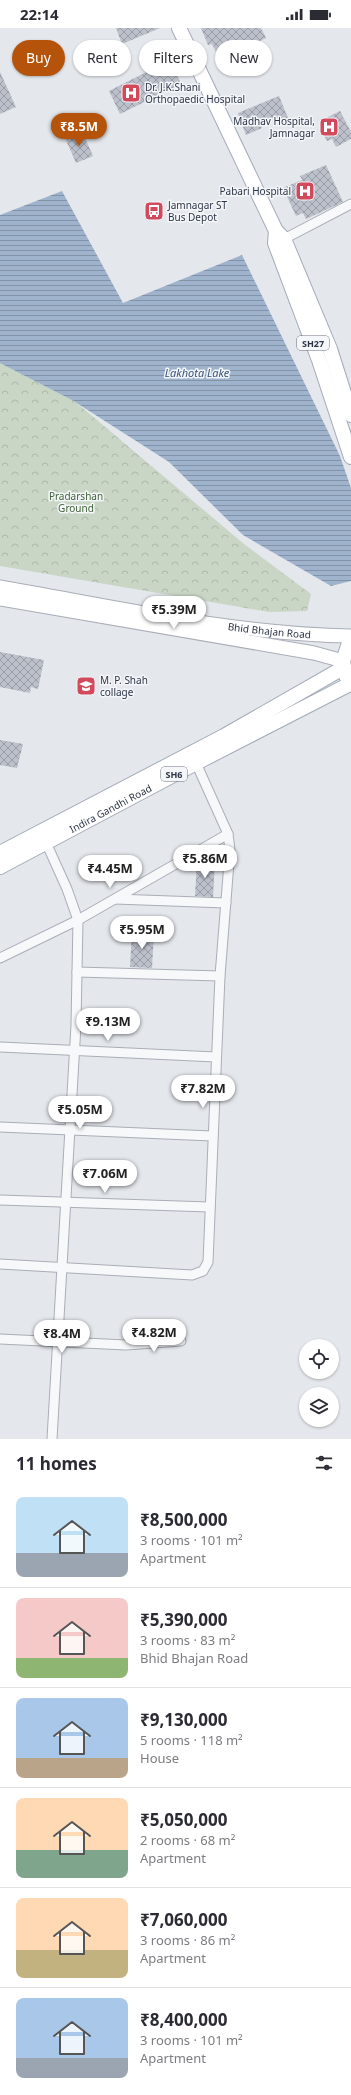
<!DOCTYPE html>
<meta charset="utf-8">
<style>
:root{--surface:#fff;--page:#f7f7f7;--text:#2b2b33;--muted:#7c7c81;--line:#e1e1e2;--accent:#b45309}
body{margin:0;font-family:"Noto Sans",sans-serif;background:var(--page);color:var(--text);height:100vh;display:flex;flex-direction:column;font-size:15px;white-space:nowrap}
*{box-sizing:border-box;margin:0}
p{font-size:13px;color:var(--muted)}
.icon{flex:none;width:22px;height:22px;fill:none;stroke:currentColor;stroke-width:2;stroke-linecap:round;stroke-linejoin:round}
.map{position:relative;height:1411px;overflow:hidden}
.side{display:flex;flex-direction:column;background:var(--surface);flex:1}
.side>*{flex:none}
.guide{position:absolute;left:12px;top:12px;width:327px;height:36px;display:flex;gap:8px}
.fabs{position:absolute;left:299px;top:1311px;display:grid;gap:8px}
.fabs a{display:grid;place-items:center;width:40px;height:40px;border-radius:50%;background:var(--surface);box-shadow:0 1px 3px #0004;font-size:20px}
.price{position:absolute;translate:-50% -34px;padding:0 9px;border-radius:14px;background:#fff;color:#222;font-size:13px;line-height:26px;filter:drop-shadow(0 1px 2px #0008)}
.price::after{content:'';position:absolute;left:50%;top:24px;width:12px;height:9px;margin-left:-6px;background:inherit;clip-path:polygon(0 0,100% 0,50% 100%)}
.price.on{background:var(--accent);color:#fff}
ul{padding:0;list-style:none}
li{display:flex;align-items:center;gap:12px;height:100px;padding:0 16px}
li+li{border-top:1px solid var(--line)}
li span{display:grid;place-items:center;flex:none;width:112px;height:80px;border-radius:8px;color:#555}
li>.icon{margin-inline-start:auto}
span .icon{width:48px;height:48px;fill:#fffc;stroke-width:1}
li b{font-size:17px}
h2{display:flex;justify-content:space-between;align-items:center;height:48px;padding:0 16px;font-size:17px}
.pill{padding:0 14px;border-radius:18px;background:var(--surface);box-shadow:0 1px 3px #0004;font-size:14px;line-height:36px}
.pill.on{background:var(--accent);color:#fff}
.status{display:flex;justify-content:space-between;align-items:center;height:28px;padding:0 20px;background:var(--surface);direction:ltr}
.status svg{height:11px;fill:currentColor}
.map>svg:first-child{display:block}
.park{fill:url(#park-crowns)}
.water{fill:url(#water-rules)}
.building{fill:url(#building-cross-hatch)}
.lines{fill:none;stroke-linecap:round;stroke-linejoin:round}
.minor-casing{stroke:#a9aeb7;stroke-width:11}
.secondary-casing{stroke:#a9aeb7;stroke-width:15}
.primary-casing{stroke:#a3abb8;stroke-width:16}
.minor{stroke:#f7f8fa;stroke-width:9}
.secondary{stroke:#fff;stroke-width:13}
.primary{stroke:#fff;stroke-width:14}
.labels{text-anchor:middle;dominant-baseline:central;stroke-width:3;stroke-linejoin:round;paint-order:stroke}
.shield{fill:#f4f6f9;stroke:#676e7b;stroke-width:1}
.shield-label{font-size:9px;font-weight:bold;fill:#2b3445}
.poi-label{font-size:10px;fill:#2b3445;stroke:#f4f6f9;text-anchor:start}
.park-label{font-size:10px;fill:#3f6138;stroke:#f4f6f9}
.street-label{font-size:10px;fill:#2b3445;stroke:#f4f6f9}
.water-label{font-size:11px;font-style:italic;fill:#34527a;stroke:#f4f6f9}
</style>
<div class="status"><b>22:14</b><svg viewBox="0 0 49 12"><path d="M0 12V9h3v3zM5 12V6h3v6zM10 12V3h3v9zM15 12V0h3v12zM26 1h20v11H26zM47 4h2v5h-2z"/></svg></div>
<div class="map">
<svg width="351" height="1411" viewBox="0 0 351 1411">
<defs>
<pattern id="park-crowns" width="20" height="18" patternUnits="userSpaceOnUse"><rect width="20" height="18" fill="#c9d6c5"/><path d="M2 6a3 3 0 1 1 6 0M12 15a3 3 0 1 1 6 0" fill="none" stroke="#adb8ab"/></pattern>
<pattern id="water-rules" width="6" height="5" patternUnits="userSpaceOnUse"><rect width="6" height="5" fill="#9fb4cc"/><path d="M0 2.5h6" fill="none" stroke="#8293a7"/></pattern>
<pattern id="building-cross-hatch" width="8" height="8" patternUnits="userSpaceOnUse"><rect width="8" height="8" fill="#bbc0ca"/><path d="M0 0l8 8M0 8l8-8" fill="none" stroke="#989da6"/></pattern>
</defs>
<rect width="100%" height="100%" fill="#e4e7ec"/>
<polygon class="park" points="0,326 72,371 244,516 311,566 307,583 269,584 0,538"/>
<polygon class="water" points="62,163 123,275 242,227 340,428 351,460 351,553 331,558 243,507 169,434 72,372 0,335 0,187"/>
<g class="building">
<polygon points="116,0 160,0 122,16"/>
<polygon points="201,0 261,0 266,10 220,32 212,16 208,17"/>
<polygon points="170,32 181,56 120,86 109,63"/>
<polygon points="0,44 16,79 0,86"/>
<polygon points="279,68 288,90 277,94 275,89 259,95 262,100 246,107 238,85"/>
<polygon points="340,83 351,104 351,111 336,119 332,111 327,113 323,105 327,103 322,92"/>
<polygon points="82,103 93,128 76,135 65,110"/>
<polygon points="326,137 343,174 306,191 303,185 296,188 283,160 302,152 300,148"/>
<polygon points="0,624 44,632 38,661 31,659 30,665 0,659"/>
<polygon points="0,712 23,716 17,740 0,737"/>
<polygon points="197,833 215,834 213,869 195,868"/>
<polygon points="132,904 154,905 152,940 130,939"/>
</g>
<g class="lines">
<defs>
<g id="minor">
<polyline points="284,211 351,176"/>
<polyline points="44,810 67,861 78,892 76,997 52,1411"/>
<polyline points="115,871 226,875"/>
<polyline points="0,930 78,892 228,806"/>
<polyline points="77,944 220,948"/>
<polyline points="0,1019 216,1029"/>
<polyline points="0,1099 212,1108"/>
<polyline points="0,1172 209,1179"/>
<polyline points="0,1236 192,1247 203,1243 208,1234 220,948 230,822 228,806 196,735"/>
<polyline points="0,1311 126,1317 181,1313"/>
</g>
<g id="secondary">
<path id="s1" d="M0,559C116,579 233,606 351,608"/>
<polyline points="0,571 314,625 343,633"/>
</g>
<g id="primary">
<polyline points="179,0 276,203 284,211 330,321 351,387"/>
<polyline points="276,203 275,215 319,332 351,429"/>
<polyline points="346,648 343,633 351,609"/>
<polyline points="0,825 224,708 343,640"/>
<path id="s2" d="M0,839L196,735L350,656"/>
</g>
</defs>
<use href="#minor" class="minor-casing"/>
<use href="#secondary" class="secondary-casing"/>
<use href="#primary" class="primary-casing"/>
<use href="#minor" class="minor"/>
<use href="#secondary" class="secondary"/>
<use href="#primary" class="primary"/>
</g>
<defs>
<symbol id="hospital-square" viewBox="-11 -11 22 22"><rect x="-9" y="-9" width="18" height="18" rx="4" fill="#d1495b" stroke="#f4f6f9"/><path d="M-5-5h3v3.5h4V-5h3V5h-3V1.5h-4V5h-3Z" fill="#fff"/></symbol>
<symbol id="bus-square" viewBox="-11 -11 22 22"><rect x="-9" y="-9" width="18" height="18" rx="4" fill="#d1495b" stroke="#f4f6f9"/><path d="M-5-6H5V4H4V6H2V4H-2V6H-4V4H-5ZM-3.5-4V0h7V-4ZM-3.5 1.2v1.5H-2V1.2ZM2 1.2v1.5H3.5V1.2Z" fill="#fff"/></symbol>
<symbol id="university-square" viewBox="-11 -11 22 22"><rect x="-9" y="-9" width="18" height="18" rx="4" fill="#d1495b" stroke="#f4f6f9"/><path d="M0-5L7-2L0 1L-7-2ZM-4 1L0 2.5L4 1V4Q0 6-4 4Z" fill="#fff"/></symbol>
</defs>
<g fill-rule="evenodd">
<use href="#hospital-square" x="120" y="54" width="22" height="22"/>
<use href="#hospital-square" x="318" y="88" width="22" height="22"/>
<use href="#hospital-square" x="294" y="152" width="22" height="22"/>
<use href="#bus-square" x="143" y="172" width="22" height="22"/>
<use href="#university-square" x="75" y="647" width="22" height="22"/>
</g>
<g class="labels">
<g class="shield">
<rect x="297" y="308" width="32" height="14" rx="3"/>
<rect x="161" y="739" width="26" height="14" rx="3"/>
</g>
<g class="shield-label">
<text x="313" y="315">SH27</text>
<text x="174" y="746">SH6</text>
</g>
<g class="poi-label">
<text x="145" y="59">Dr. J.K.Shani<tspan x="145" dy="12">Orthopaedic Hospital</tspan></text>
<text x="315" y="93" text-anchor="end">Madhav Hospital,<tspan x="315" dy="12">Jamnagar</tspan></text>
<text x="291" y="163" text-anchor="end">Pabari Hospital</text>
<text x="168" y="177">Jamnagar ST<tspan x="168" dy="12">Bus Depot</tspan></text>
<text x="100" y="652">M. P. Shah<tspan x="100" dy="12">collage</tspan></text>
</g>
<g class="park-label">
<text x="76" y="468">Pradarshan<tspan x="76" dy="12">Ground</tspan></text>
</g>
<g class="street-label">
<text stroke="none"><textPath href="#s1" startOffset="273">Bhid Bhajan Road</textPath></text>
<text stroke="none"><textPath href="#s2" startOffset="125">Indira Gandhi Road</textPath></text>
</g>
<g class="water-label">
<text x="197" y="344">Lakhota Lake</text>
</g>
</g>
</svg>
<div class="fabs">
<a><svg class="icon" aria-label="locate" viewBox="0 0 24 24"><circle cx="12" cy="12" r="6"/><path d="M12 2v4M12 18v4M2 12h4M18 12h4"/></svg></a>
<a><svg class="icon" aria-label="layers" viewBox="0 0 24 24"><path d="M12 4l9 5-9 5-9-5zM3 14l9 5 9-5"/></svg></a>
</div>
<b class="price on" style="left:79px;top:119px">₹8.5M</b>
<b class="price" style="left:174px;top:602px">₹5.39M</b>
<b class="price" style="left:205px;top:851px">₹5.86M</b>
<b class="price" style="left:110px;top:861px">₹4.45M</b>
<b class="price" style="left:142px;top:922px">₹5.95M</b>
<b class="price" style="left:108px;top:1014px">₹9.13M</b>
<b class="price" style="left:203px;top:1081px">₹7.82M</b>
<b class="price" style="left:80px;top:1102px">₹5.05M</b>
<b class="price" style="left:105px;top:1166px">₹7.06M</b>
<b class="price" style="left:154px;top:1325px">₹4.82M</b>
<b class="price" style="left:62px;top:1326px">₹8.4M</b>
<div class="guide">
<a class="pill on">Buy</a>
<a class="pill">Rent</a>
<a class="pill">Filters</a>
<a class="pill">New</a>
</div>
</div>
<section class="side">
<h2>11 homes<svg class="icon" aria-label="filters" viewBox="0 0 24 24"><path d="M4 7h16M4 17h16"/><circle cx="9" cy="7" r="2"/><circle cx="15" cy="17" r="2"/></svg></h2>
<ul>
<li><span style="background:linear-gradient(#bfe0f5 70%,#9aa5b1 0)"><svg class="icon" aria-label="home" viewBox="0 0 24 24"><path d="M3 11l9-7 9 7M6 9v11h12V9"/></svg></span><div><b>₹8,500,000</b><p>3 rooms · 101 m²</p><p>Apartment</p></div></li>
<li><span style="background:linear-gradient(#f6c9c9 75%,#8fb573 0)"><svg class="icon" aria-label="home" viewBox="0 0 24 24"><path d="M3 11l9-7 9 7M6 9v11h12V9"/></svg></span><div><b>₹5,390,000</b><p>3 rooms · 83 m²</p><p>Bhid Bhajan Road</p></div></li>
<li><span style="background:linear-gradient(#a9c7e8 75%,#b9a48a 0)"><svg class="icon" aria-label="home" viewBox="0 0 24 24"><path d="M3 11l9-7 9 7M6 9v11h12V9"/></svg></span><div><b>₹9,130,000</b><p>5 rooms · 118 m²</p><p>House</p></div></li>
<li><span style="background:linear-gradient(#ffd9b3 65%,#7fa58c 0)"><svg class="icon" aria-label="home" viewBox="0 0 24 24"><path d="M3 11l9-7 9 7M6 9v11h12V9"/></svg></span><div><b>₹5,050,000</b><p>2 rooms · 68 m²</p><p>Apartment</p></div></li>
<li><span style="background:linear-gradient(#ffd9b3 65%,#c2b280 0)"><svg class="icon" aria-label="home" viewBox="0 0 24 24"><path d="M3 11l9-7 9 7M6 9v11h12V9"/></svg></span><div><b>₹7,060,000</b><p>3 rooms · 86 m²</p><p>Apartment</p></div></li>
<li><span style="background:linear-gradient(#a9c7e8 75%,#9aa5b1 0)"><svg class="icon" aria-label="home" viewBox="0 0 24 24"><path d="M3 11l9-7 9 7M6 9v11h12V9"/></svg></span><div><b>₹8,400,000</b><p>3 rooms · 101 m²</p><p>Apartment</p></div></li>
</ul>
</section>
